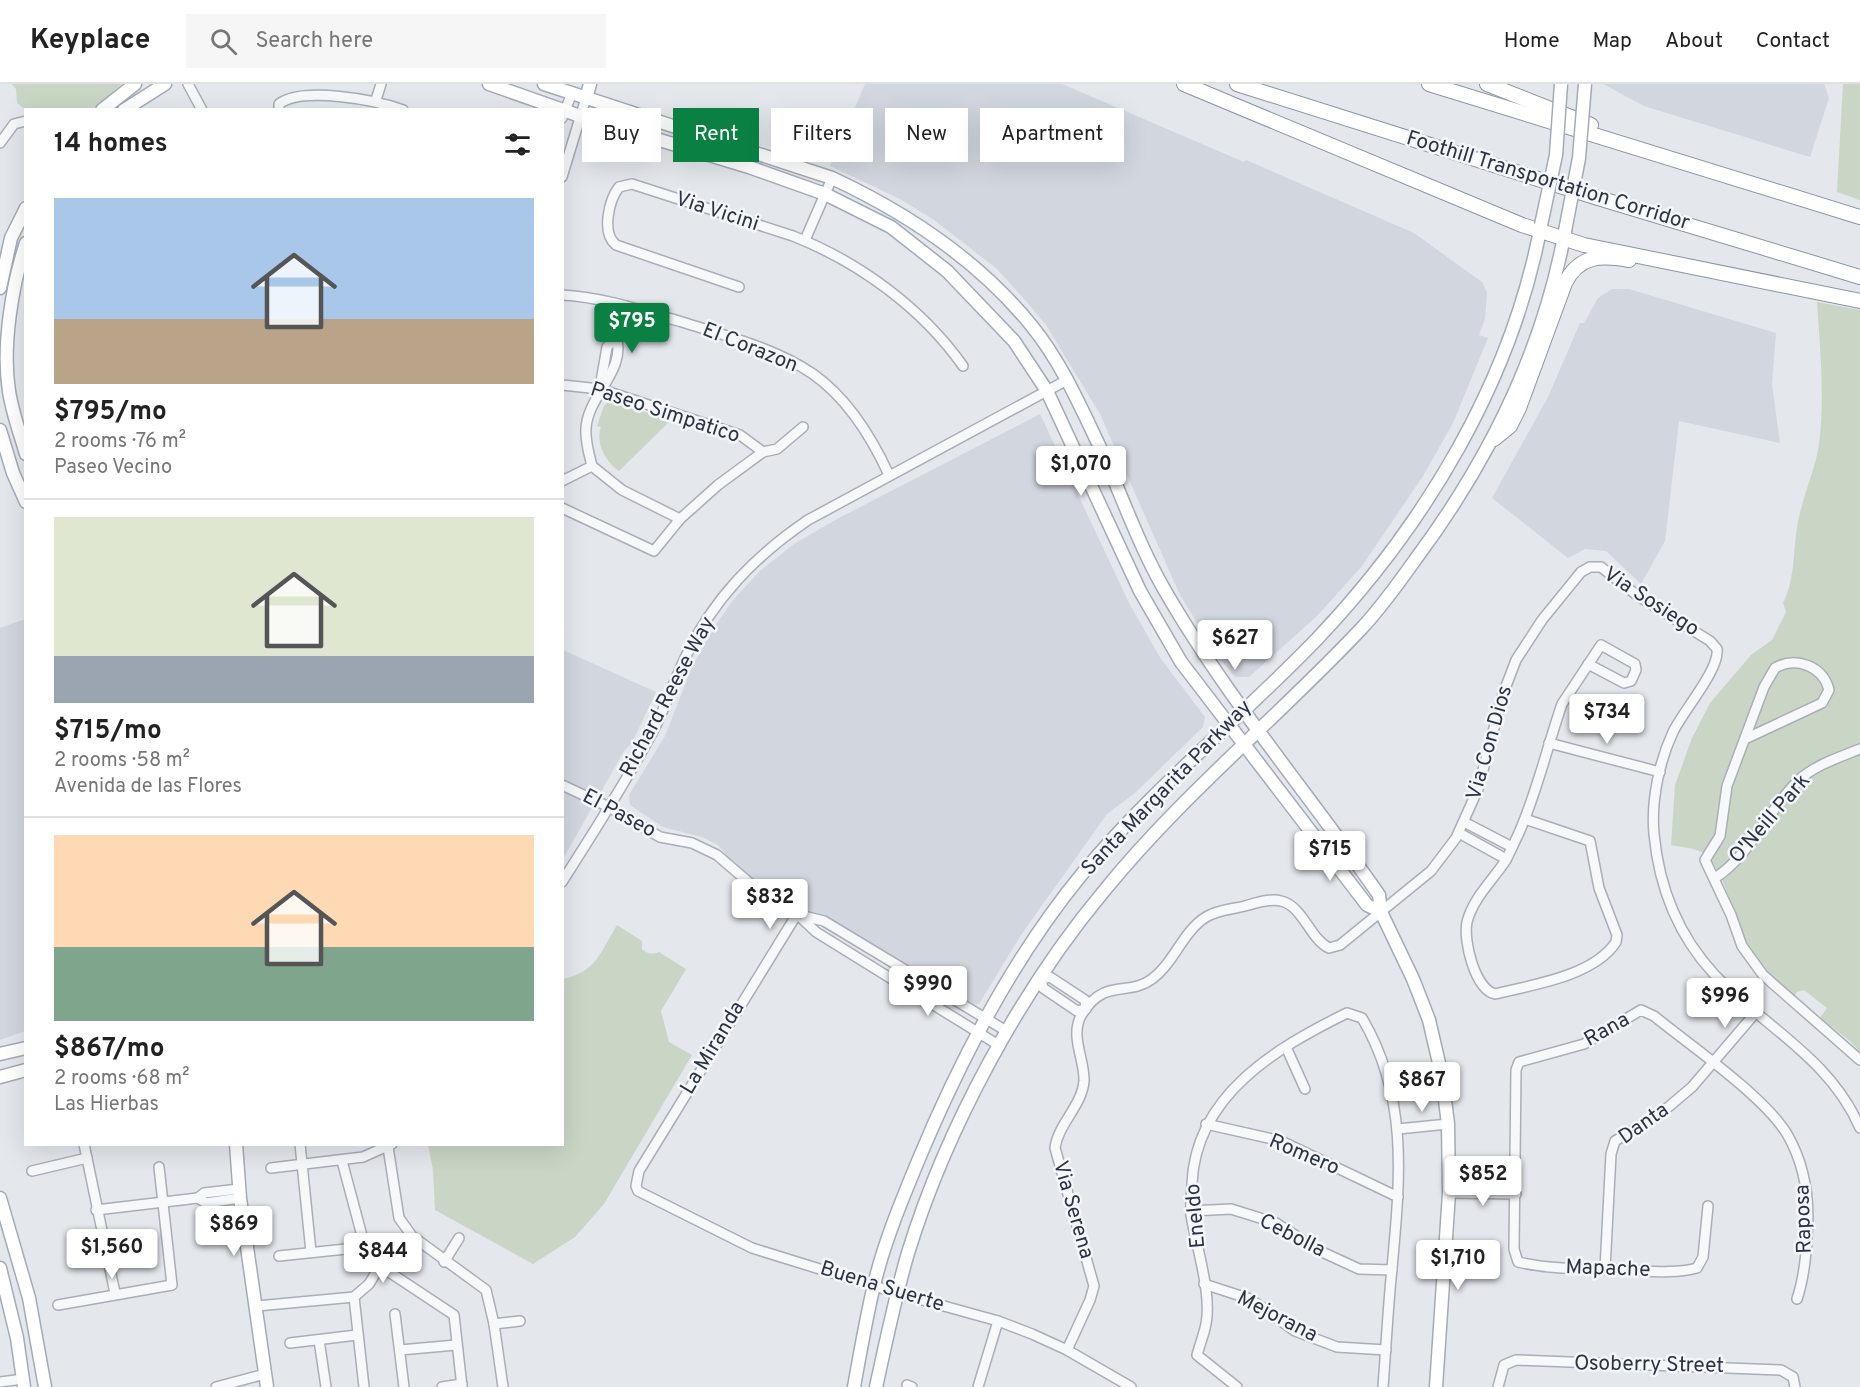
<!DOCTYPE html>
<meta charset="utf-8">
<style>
:root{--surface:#fff;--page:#f6f6f6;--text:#222;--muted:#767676;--line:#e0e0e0;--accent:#0b8043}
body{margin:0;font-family:Overpass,sans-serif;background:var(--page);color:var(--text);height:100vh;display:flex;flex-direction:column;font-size:22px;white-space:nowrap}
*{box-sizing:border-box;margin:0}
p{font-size:20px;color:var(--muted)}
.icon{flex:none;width:33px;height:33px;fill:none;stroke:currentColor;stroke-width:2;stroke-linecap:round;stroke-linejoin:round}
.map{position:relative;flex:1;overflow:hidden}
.drawer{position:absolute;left:24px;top:24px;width:540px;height:1038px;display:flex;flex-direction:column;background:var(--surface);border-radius:0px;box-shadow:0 6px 24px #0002}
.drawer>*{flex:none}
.hud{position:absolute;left:582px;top:24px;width:570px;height:54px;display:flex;gap:12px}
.price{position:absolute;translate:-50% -51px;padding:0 14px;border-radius:6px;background:#fff;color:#222;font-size:20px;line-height:39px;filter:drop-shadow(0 2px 3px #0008)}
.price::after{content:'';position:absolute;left:50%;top:36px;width:18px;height:14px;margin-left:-9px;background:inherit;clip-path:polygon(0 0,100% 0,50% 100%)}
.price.current{background:var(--accent);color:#fff}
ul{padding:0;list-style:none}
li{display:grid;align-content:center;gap:12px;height:318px;padding:0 30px}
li+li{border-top:2px solid var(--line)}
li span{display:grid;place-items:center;height:186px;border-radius:0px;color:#555}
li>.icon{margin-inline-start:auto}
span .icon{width:108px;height:108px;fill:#fffc;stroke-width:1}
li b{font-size:26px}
h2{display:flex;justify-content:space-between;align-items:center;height:72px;padding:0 30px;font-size:26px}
.tag{padding:0 21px;border-radius:0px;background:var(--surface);box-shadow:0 6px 24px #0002;font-size:21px;line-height:54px}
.tag.current{background:var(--accent);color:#fff}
header{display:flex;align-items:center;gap:36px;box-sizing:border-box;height:84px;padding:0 30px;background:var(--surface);border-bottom:2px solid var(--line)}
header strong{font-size:28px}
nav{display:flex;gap:33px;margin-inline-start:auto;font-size:21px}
.search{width:420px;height:54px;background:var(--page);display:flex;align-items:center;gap:15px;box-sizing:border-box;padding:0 21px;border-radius:0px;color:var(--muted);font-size:22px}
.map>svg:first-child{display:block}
.built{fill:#d2d6de}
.green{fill:#c9d6c5}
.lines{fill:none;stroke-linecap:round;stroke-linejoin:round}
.minor-casing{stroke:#a9aeb7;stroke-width:12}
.major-casing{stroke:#a3abb8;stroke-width:15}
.highway-casing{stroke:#8b94a3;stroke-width:16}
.minor{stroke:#f7f8fa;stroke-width:9}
.major{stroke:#fff;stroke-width:12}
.highway{stroke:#fff;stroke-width:14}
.major-bridge-casing{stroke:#a3abb8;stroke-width:15;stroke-linecap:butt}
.major-bridge{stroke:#fff;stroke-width:12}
.labels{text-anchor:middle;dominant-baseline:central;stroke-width:5;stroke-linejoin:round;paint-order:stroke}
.street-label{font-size:21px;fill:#2b3445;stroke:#f4f6f9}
</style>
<header>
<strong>Keyplace</strong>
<div class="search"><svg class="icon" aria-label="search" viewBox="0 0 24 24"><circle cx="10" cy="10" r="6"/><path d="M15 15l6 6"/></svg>Search here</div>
<nav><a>Home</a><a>Map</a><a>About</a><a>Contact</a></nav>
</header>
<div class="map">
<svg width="1860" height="1303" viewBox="0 0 1860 1303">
<rect width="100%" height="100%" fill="#e4e7ec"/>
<g class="built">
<polygon points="865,0 1062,0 1244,78 1246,76 1414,149 1482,198 1487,209 1485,235 1479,251 1488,254 1453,339 1423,392 1362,482 1318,531 1249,593 1235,593 1216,570 1180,511 1100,330 1046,241 1026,217 997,185 934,136 900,115 830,82"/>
<polygon points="1603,0 1824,0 1829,14 1810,73 1644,22"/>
<polygon points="1612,205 1629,205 1776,249 1772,300 1780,359 1679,337 1665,457 1641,500 1606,467 1585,465 1568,474 1492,414 1548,313 1580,239 1584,239 1598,214"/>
<polygon points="1040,330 1130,521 1161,575 1205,633 1203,643 1135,709 1107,730 1021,851 979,920 967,922 742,789 718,761 702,753 663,743 630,721 629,711 665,652 692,583 713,545 733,516 760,487 794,460 837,435"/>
<polygon points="25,535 25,947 0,956 0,544"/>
<polygon points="563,566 656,608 632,659 624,667 563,775"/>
</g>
<g class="green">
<polygon points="12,0 122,0 92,25 26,26 17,19 16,5"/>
<polygon points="1843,0 1860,0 1860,116 1837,108"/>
<path d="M1817,218L1860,226V968L1850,957L1820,934L1827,924L1804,906L1797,908L1793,914C1776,897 1755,878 1745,856C1732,831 1726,787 1703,769C1696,764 1680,763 1671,761L1675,701L1692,654L1710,619L1751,571L1772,556L1786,528L1783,519C1795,496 1793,469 1797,444C1801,415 1815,388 1819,360C1825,315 1820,263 1817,218Z"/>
<path d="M609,317L671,336L619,387C606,378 595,359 601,343L597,342L604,322Z"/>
<path d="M617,841L642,857V865C648,870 652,871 659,868L686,885L661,927L669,958L692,971L604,1120L575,1153L533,1180L435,1126L433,1086L428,1061L562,1060L563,895C596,888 600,869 617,841Z"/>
</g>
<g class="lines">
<defs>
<g id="minor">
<polyline points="188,0 202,26"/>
<polyline points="376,16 381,0"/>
<path d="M279,26V20C302,2 376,16 403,26"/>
<polyline points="562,34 572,9"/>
<polyline points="0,59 14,40 26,37"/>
<polyline points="562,93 586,14"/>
<polyline points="805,156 832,94"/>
<path d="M739,203L616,161C601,149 609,116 619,103L632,100L793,152C859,178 922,224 963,282"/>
<path d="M562,211C603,213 643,227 682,238C726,252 775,264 813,290C847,314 872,354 889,391"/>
<path d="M616,253C627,286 588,311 586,344C585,357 589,370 592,382L622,406L680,435"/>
<polyline points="562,301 600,305 740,351 763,368"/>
<polyline points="600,303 607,263 616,253 626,222"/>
<polyline points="562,397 592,382"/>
<polyline points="562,424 654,467 680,435 718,401 763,368 777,365 803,343"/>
<path d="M1745,655L1822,619L1829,606C1823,582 1796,572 1775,584L1764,603L1727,702L1720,752L1705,776L1731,831L1742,862L1763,891L1860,976"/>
<polyline points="1549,659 1660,688"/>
<polyline points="562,701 609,723 660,753 692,759 717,771 760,808 797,830 816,848 1000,962"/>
<path d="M1525,735L1590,757L1599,804L1617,851L1616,858C1594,892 1532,901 1495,910C1475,905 1463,857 1467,838C1473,814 1493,796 1506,776C1510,768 1514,759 1518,751C1537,709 1547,663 1562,620L1601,561L1635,580L1636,586L1631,597L1624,599L1588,580"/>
<polyline points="1464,738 1512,763"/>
<polyline points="1459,749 1506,775"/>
<path d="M1715,794C1752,770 1767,726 1799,696C1815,681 1840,673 1860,665"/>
<path d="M562,798C593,749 625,700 652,649C665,625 673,599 685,574C713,515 755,472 808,436L1067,296"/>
<polyline points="797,830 639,1087 636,1102 638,1107 752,1164 897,1209 998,1237 1032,1250 1067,1266 1131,1303"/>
<polyline points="799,831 824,837 1008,948"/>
<polygon points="1050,893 1085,916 1086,925 1077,927 1043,904 1041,895"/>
<polyline points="1286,963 1305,1005"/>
<polyline points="1206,1040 1281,1057 1398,1113"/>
<polyline points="1398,1045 1448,1040"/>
<polyline points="84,1060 115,1209"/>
<polyline points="300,1060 311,1168"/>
<polyline points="388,1063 399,1134 412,1152 486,1206 494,1240 503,1303"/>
<polyline points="342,1077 365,1163 380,1182 454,1231 462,1303"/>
<polyline points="271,1084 363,1073 392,1060"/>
<polyline points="32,1087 87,1074"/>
<polyline points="1449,1109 1516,1110"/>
<polyline points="198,1114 206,1119 240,1114"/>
<path d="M1708,1122L1703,1173L1697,1184C1674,1190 1650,1187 1627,1186C1591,1185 1553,1186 1518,1178L1514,1165L1516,986L1519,978L1584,960L1641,926L1654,932C1691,962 1764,1012 1787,1050C1805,1081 1810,1118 1807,1152C1806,1175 1804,1194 1797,1215"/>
<polyline points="96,1126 198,1114 204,1109 239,1105"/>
<polyline points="1191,1127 1231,1125 1276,1139 1320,1167 1359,1185 1392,1186"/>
<polyline points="279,1172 365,1163"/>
<polyline points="444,1178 459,1154"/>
<polyline points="1605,1185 1611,1070 1615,1057 1659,1031 1692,1003 1757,927"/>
<polyline points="1204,1200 1250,1215 1295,1247 1337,1263 1386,1266"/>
<polyline points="58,1221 172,1201 159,1083"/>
<polyline points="257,1222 354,1213"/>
<polyline points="395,1230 404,1303"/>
<polyline points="494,1240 520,1237"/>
<polyline points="319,1256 326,1303"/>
<polyline points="290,1259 357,1251"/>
<polyline points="400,1266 456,1261"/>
<path d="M1067,1266L1090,1216L1094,1202L1055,1064C1058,1040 1082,1022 1084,997C1085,976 1069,951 1082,930C1105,893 1128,913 1152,895C1174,879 1183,847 1206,833C1217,826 1233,825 1245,822C1256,819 1270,814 1281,817C1303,822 1310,855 1329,864L1340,861L1431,787L1456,754L1478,705L1503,610L1516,576L1542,536L1581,488L1590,483H1601L1638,512L1710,557L1717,565C1720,585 1683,627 1673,648C1659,678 1651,717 1654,750C1659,803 1678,851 1714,890C1764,943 1830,974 1860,1044"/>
<polyline points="0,1298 23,1295"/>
<polyline points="907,1301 912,1303"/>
<polyline points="216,1303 265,1290"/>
<polyline points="364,1303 354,1213 369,1200 380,1182"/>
<polyline points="442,1303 462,1300"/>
<polyline points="978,1303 998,1237"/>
<path d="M1237,1303L1197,1271C1200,1260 1204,1250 1206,1240C1212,1209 1196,1162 1191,1131C1190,1121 1192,1109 1192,1099C1196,1011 1276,964 1347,929L1362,934C1409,1013 1400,1096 1392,1184C1388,1224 1386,1263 1383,1303"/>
<polyline points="1498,1303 1504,1281 1516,1276 1781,1286 1793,1293 1795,1303"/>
</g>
<g id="major">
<polyline points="489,0 580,32 749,83 825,110 891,143 947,187 1014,257 1047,307 1140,507 1181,578 1367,821 1381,828"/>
<path d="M544,0L832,94C907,129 978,176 1031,241C1059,275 1078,317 1097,357C1120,406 1137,458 1164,505C1226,613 1308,709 1379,811L1381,828L1413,895L1429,936L1442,992L1448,1040L1449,1109L1436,1303"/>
<polyline points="586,14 590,0"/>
<polyline points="102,26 135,0"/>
<polyline points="124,26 165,0"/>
<path d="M26,159C12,201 2,262 9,307C12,328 20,349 26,370"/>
<polyline points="0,204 11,154 26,124"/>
<polyline points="0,346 13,389 26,418"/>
<polyline points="0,970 26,964"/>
<polyline points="0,993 26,986"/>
<polyline points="236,1060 240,1114 267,1303"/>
<polyline points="0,1114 29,1214 45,1303"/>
<polyline points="0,1184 17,1254 24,1303"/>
<path d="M854,1303C860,1269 866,1235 874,1201C884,1159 901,1118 918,1077C960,976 1012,875 1082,790C1153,704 1240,635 1317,555C1425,441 1512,297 1541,141"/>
<path d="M876,1303C886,1258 895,1213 908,1169C946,1045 1021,906 1104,807C1181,712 1276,635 1360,546C1380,525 1398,500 1415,476C1488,378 1543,268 1565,147"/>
</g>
<g id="highway">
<polyline points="1184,0 1522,141 1584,161 1860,217"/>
<polyline points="1237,0 1595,113 1860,193"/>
<polyline points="1429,0 1860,133"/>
<polyline points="1487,0 1591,41"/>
<path d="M1494,355L1510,342L1519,324L1565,199C1579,171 1601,171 1629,176"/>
</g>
</defs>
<use href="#minor" class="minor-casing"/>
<use href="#major" class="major-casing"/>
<use href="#highway" class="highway-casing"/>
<use href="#minor" class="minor"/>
<use href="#major" class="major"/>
<use href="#highway" class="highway"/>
<defs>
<g id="major-bridge">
<polyline points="1541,141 1556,71 1561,0"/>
<polyline points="1565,147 1579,74 1585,0"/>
</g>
</defs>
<use href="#major-bridge" class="major-bridge-casing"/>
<use href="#major-bridge" class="major-bridge"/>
</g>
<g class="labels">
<g class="street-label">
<text transform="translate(1548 97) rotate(17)">Foothill Transportation Corridor</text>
<text transform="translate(717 128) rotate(18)">Via Vicini</text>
<text transform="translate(750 264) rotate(22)">El Corazon</text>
<text transform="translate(665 329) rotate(18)">Paseo Simpatico</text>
<text transform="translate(1651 518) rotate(33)">Via Sosiego</text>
<text transform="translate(668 613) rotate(-62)">Richard Reese Way</text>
<text transform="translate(1490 659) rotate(-74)">Via Con Dios</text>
<text transform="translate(1167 704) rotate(-46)">Santa Margarita Parkway</text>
<text transform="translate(619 730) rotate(28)">El Paseo</text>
<text transform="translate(1770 735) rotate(-49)">O'Neill Park</text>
<text transform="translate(1607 946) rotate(-29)">Rana</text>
<text transform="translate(713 964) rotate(-59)">La Miranda</text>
<text transform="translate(1644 1040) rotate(-35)">Danta</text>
<text transform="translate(1304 1071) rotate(23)">Romero</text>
<text transform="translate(1073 1126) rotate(74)">Via Serena</text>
<text transform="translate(1196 1132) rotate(-95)">Eneldo</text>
<text transform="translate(1804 1135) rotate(-92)">Raposa</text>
<text transform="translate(1292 1152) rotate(27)">Cebolla</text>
<text transform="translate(1608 1185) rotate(2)">Mapache</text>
<text transform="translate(882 1203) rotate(17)">Buena Suerte</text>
<text transform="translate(1277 1233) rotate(27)">Mejorana</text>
<text transform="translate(1649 1281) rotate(1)">Osoberry Street</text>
</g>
</g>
</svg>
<b class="price current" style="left:632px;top:270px">$795</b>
<b class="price" style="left:1081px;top:413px">$1,070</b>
<b class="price" style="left:1235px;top:587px">$627</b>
<b class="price" style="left:1607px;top:661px">$734</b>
<b class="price" style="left:1330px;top:798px">$715</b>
<b class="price" style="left:770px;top:846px">$832</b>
<b class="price" style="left:928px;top:933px">$990</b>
<b class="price" style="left:1725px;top:945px">$996</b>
<b class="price" style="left:1422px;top:1029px">$867</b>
<b class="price" style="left:1483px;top:1123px">$852</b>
<b class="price" style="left:234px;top:1173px">$869</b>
<b class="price" style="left:112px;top:1196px">$1,560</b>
<b class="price" style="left:383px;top:1200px">$844</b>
<b class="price" style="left:1458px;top:1207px">$1,710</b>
<div class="hud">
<a class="tag">Buy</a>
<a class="tag current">Rent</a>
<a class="tag">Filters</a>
<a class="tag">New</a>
<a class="tag">Apartment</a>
</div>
<section class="drawer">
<h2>14 homes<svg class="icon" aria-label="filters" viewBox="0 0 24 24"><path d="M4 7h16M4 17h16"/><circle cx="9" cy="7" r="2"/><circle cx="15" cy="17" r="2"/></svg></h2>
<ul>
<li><span style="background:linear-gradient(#a9c7e8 65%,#b9a48a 0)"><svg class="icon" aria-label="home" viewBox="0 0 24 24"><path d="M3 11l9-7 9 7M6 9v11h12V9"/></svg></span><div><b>$795/mo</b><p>2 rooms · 76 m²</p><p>Paseo Vecino</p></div></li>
<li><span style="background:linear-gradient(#dfe7d0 75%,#9aa5b1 0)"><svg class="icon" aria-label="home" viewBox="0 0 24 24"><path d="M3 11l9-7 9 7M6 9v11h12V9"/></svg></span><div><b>$715/mo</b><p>2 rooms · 58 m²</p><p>Avenida de las Flores</p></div></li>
<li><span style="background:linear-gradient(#ffd9b3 60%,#7fa58c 0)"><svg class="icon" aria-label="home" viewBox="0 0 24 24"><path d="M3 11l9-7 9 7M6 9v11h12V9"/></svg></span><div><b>$867/mo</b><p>2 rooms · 68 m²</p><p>Las Hierbas</p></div></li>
</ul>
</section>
</div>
